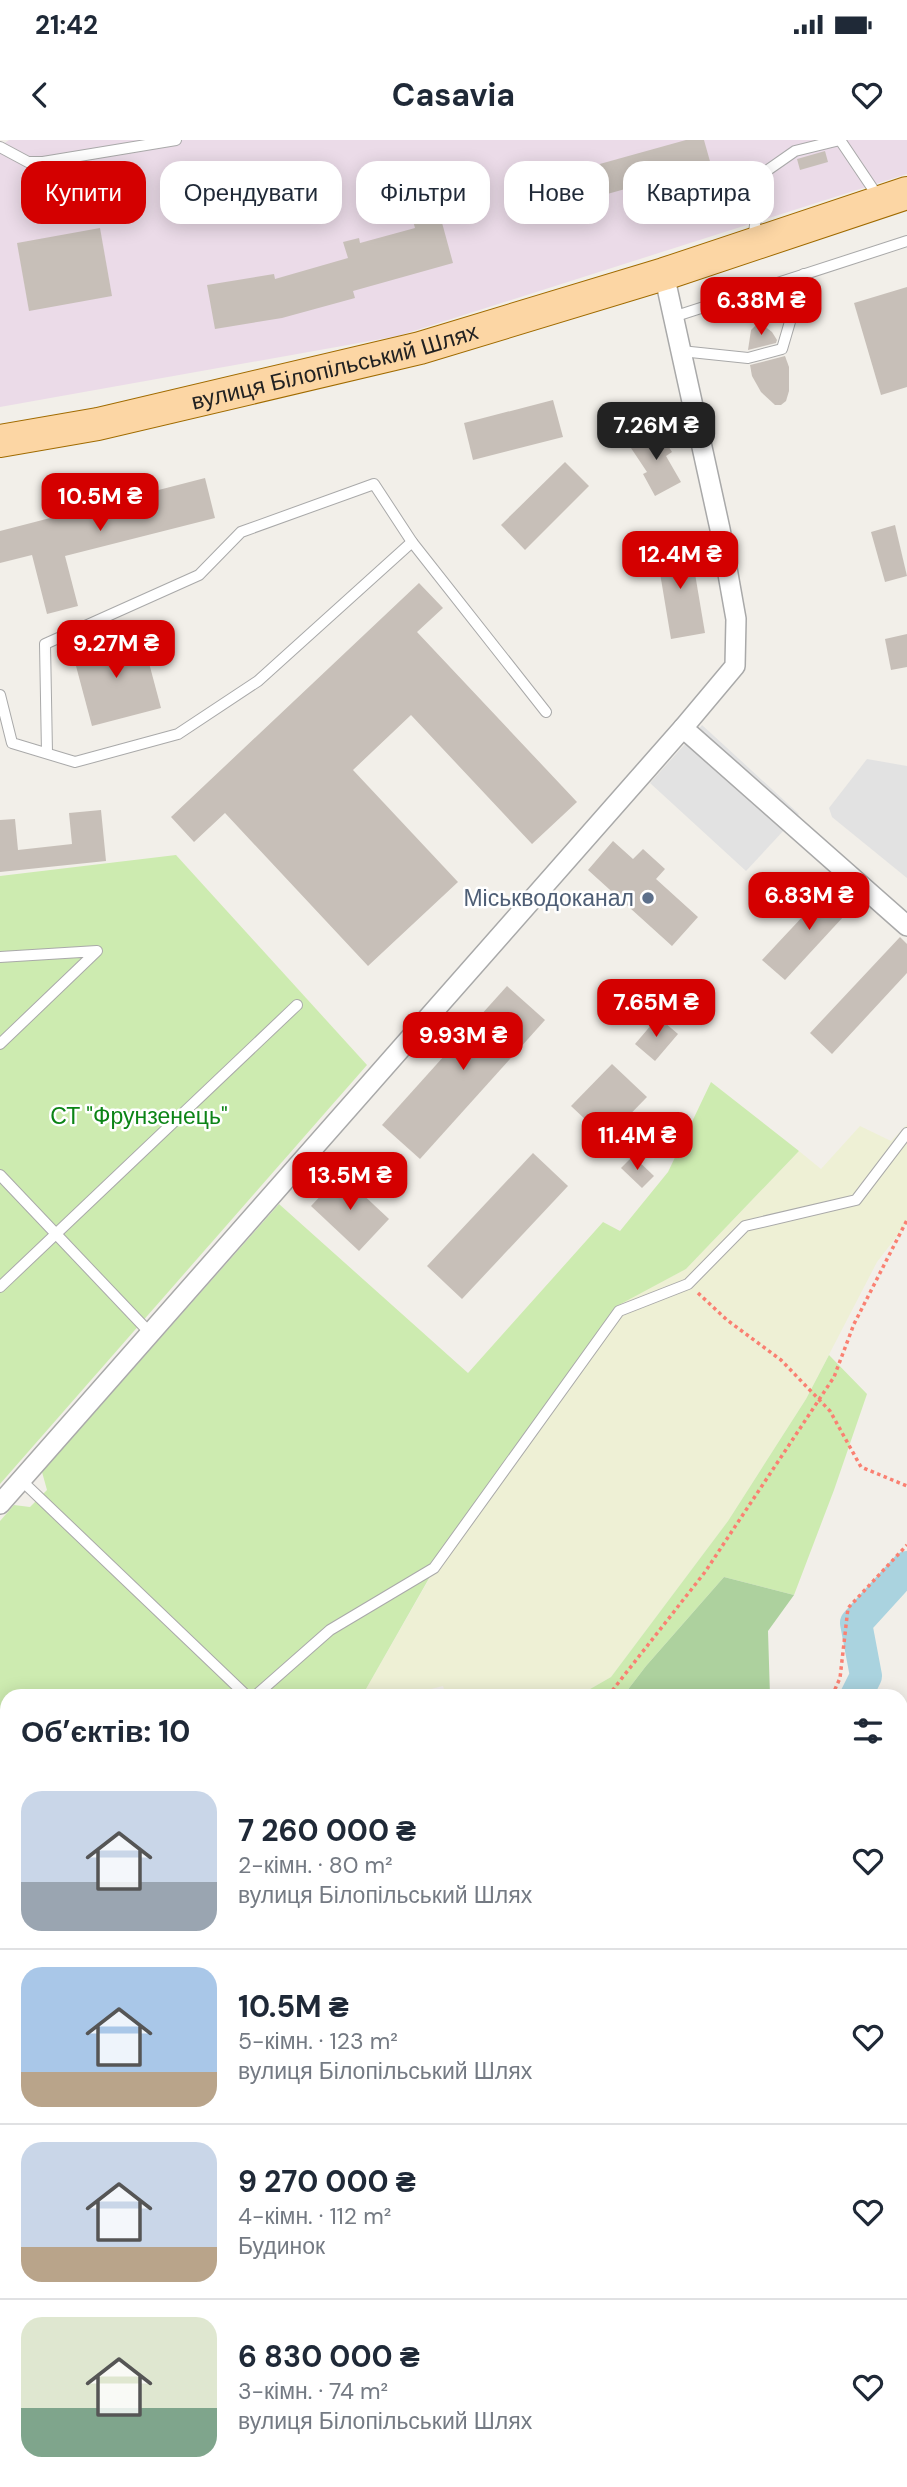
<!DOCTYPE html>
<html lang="uk">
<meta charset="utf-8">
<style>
:root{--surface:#fff;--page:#f2f2f3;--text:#1f2937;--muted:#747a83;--line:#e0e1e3;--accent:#d40000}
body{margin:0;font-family:"DM Sans",sans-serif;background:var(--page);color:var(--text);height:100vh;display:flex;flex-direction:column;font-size:26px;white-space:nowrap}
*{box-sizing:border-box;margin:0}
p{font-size:23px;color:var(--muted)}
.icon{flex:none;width:38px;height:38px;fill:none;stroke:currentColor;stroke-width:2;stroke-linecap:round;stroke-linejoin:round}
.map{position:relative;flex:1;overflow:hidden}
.panel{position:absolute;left:0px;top:1549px;width:908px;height:800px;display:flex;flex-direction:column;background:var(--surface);border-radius:21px 21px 0 0;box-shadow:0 4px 18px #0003}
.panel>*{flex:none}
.hud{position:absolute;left:21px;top:21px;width:866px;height:63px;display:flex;gap:14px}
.price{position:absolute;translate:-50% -60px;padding:0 16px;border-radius:14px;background:var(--accent);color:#fff;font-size:23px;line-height:46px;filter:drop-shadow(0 2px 4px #0008)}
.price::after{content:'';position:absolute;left:50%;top:42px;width:21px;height:16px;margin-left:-10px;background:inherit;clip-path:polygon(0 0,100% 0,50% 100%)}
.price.active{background:#222;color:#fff}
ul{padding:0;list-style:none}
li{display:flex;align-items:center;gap:21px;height:175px;padding:0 21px}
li+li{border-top:2px solid var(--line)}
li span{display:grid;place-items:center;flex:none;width:196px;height:140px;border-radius:21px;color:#555}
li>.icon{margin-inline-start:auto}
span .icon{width:84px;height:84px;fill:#fffc;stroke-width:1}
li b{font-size:30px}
h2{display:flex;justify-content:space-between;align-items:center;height:84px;padding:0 21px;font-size:30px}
.tag{padding:0 24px;border-radius:21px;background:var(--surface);box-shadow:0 4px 18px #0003;font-size:24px;line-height:63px}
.tag.active{background:var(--accent);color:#fff}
.status{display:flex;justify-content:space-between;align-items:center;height:49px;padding:0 35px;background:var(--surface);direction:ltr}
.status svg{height:19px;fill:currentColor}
header{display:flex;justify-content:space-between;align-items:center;height:91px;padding:0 21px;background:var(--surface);font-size:32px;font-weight:700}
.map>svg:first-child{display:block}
.industrial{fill:#ebdbe8}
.farmland{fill:#eef0d5}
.grass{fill:#cdebb0}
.forest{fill:#add19e}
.parking{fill:#e2e2e2}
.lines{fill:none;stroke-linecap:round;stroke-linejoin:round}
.river{stroke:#aad3df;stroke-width:32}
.building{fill:#c7bfb8}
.service-casing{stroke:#a9a9a9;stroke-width:12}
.minor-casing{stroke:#a9a9a9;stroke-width:22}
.primary-casing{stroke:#a06b00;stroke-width:34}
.path{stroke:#fa8072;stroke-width:3.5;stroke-dasharray:3.5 3.5;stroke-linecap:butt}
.service{stroke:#fff;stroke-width:10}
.minor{stroke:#fff;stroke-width:19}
.primary{stroke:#fcd6a4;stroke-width:32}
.service-dot{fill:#5c6f8a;stroke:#fff;stroke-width:2.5}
.labels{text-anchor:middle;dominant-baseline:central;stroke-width:5;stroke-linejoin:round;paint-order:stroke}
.street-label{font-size:23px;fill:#222;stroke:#fff}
.service-label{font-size:23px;fill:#4e5e75;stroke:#fff;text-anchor:end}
.park-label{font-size:23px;fill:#0c8416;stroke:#fff}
</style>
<div class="status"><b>21:42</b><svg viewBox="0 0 49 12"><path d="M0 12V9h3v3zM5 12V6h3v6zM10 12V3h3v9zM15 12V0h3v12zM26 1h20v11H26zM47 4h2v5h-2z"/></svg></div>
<header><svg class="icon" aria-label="back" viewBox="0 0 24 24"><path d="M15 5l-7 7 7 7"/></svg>Casavia<svg class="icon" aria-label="heart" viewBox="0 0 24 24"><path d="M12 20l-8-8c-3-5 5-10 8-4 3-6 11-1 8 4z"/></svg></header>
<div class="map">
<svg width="907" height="2347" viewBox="0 0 907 2347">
<rect width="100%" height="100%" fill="#f2efe9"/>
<polygon class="industrial" points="9,0 907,0 907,34 398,196 0,267 0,6"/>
<polygon class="farmland" points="907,985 907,1083 877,1122 806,1259 728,1381 611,1537 578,1556 446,1556 443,1546 403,1556 362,1556 436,1427 615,1166 686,1129 799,1011 821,1029 860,986 891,1001"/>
<g class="grass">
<polygon points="176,715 367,925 0,1344 0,736"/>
<polygon points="711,942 799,1011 686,1129 615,1167 436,1426 362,1556 7,1556 7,2190 0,2196 0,1381 14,1365 30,1367 47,1350 42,1332 279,1064 468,1233 603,1082 620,1091 668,1032"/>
<polygon points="829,1215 867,1254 834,1350 794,1455 724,1437 646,1526 623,1556 578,1556 611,1537 728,1381 806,1259"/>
</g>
<polygon class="forest" points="724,1437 794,1455 768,1491 770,1556 623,1556 646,1526"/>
<g class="parking">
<polygon points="702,585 799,674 746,731 650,643"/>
<polygon points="867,619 907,626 907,738 832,677 829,668"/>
</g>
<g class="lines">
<g class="river">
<polyline points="856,1556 866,1536 856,1483 907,1427"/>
<polyline points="0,2294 7,2292"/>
</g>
</g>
<g class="building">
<polygon points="686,0 704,0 711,25 525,77 517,47"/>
<polygon points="825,11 828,22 800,30 797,19"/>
<polygon points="426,24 453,123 353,151 355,158 282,178 215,189 207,145 274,134 275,139 348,118 343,102 359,98 360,103 415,88 399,31"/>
<polygon points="100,88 112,156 29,171 17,103"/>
<polygon points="907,147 907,247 881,255 854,163"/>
<polygon points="756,185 763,185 772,192 777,200 776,203 748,210 751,190"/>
<polygon points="785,216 789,227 789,251 786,261 781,265 775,265 761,252 752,236 750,225"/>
<polygon points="553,260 563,297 473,320 464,283"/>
<polygon points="657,288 672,312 666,316 681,342 655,356 643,334 647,332 629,305"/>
<polygon points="565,322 589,346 525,410 501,385"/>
<polygon points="205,338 215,378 65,416 78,466 47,474 32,415 0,423 0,391"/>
<polygon points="895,385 907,436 885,442 871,392"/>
<polygon points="690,404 705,493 671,499 656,409"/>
<polygon points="419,443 443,468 417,492 577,662 532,704 411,575 353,630 458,742 368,826 225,673 194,702 171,677"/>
<polygon points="141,493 161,568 92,586 72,511"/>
<polygon points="907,494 907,527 891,530 885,499"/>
<polygon points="101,670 106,721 0,732 0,680 15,679 18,710 72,704 69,673"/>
<polygon points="613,701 633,719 643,709 665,729 656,739 698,777 672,806 588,730"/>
<polygon points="834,743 856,763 785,840 762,820"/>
<polygon points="900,797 907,804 907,833 832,914 810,893"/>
<polygon points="507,846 545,880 420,1019 382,985"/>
<polygon points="658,877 678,894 655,921 635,904"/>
<polygon points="612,924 647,957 606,999 571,966"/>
<polygon points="533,1013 568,1046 462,1159 427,1126"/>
<polygon points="633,1016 654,1036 642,1048 621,1028"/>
<polygon points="341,1034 389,1079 359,1111 311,1066"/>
</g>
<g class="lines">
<defs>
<g id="service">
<polyline points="0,7 28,22 43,22 176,0"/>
<polyline points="753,100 762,34 795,11 840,0 879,58"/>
<polyline points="673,177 907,101"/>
<polyline points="681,211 748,218 782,209 804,134"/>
<polyline points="0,555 12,603 75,622 178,594 258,541 412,402 546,572"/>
<polyline points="47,613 45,504 199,435 241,392 374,344 412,402"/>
<polyline points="0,817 97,811 0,904"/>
<polyline points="0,1035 151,1194"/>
<polyline points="0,1147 297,865"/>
<polyline points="22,1341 247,1556"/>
<polyline points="255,1556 330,1490 434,1428 619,1171 688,1144 745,1086 856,1060 907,993"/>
<polyline points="0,1878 7,1879"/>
<polyline points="0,1903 7,1893"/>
</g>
<g id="minor">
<polyline points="664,134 720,389 736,479 735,526 683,588 907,786"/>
<polyline points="0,1364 683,588"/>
<polyline points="901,2066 907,2054"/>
<polyline points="768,2347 770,2342"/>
</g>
<g id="primary">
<path id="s1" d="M0,301L98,284L420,208L664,134L907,53"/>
</g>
</defs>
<use href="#service" class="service-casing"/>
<use href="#minor" class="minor-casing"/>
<use href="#primary" class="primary-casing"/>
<g class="path">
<polyline points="698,1153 727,1180 781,1220 830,1271 861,1327 907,1346"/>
<polyline points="608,1556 705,1432 834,1237 854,1184 907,1080"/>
<polyline points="832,1556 840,1538 848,1468 907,1405"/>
<polyline points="901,1680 907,1682"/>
<polyline points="0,2232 7,2230"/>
<polyline points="49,2342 52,2347"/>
<polyline points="696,2342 700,2347"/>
<polyline points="0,2345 7,2340"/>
</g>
<use href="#service" class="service"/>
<use href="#minor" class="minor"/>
<use href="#primary" class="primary"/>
</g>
<circle class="service-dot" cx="648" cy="758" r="7"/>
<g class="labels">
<g class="street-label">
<text stroke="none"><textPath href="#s1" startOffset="343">вулиця Білопільський Шлях</textPath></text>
</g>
<g class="service-label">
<text x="634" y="758">Міськводоканал</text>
</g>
<g class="park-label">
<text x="139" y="976">СТ "Фрунзенець"</text>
</g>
</g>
</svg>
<b class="price" style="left:761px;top:197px">6.38M ₴</b>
<b class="price active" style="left:656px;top:322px">7.26M ₴</b>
<b class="price" style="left:100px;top:393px">10.5M ₴</b>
<b class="price" style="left:680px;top:451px">12.4M ₴</b>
<b class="price" style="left:116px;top:540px">9.27M ₴</b>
<b class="price" style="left:809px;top:792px">6.83M ₴</b>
<b class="price" style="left:656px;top:899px">7.65M ₴</b>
<b class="price" style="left:463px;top:932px">9.93M ₴</b>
<b class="price" style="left:637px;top:1032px">11.4M ₴</b>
<b class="price" style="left:350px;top:1072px">13.5M ₴</b>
<div class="hud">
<a class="tag active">Купити</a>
<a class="tag">Орендувати</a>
<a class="tag">Фільтри</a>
<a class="tag">Нове</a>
<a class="tag">Квартира</a>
</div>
<section class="panel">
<h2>Об’єктів: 10<svg class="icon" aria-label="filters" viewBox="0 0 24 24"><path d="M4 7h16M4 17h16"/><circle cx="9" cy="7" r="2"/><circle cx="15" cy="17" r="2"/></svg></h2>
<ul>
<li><span style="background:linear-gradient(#c9d6e8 65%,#9aa5b1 0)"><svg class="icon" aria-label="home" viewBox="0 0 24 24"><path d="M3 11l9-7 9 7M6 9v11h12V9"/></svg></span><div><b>7 260 000 ₴</b><p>2-кімн. · 80 m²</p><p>вулиця Білопільський Шлях</p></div><svg class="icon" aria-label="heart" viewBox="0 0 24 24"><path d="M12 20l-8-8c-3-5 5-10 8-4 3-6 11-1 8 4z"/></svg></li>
<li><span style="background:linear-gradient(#a9c7e8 75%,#b9a48a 0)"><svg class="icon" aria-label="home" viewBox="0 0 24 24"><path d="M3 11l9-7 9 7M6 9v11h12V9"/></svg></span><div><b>10.5M ₴</b><p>5-кімн. · 123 m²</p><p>вулиця Білопільський Шлях</p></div><svg class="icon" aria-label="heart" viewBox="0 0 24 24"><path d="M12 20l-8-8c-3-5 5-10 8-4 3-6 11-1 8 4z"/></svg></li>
<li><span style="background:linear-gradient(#c9d6e8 75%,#b9a48a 0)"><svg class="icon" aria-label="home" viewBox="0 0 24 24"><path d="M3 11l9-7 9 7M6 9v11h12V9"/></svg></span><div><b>9 270 000 ₴</b><p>4-кімн. · 112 m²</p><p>Будинок</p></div><svg class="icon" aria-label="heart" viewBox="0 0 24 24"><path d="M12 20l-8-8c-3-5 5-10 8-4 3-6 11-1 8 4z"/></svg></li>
<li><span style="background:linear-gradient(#dfe7d0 65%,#7fa58c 0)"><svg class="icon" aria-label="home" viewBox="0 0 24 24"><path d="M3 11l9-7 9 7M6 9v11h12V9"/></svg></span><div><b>6 830 000 ₴</b><p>3-кімн. · 74 m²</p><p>вулиця Білопільський Шлях</p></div><svg class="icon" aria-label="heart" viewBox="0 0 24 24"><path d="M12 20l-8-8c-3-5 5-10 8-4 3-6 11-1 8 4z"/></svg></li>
</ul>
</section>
</div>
